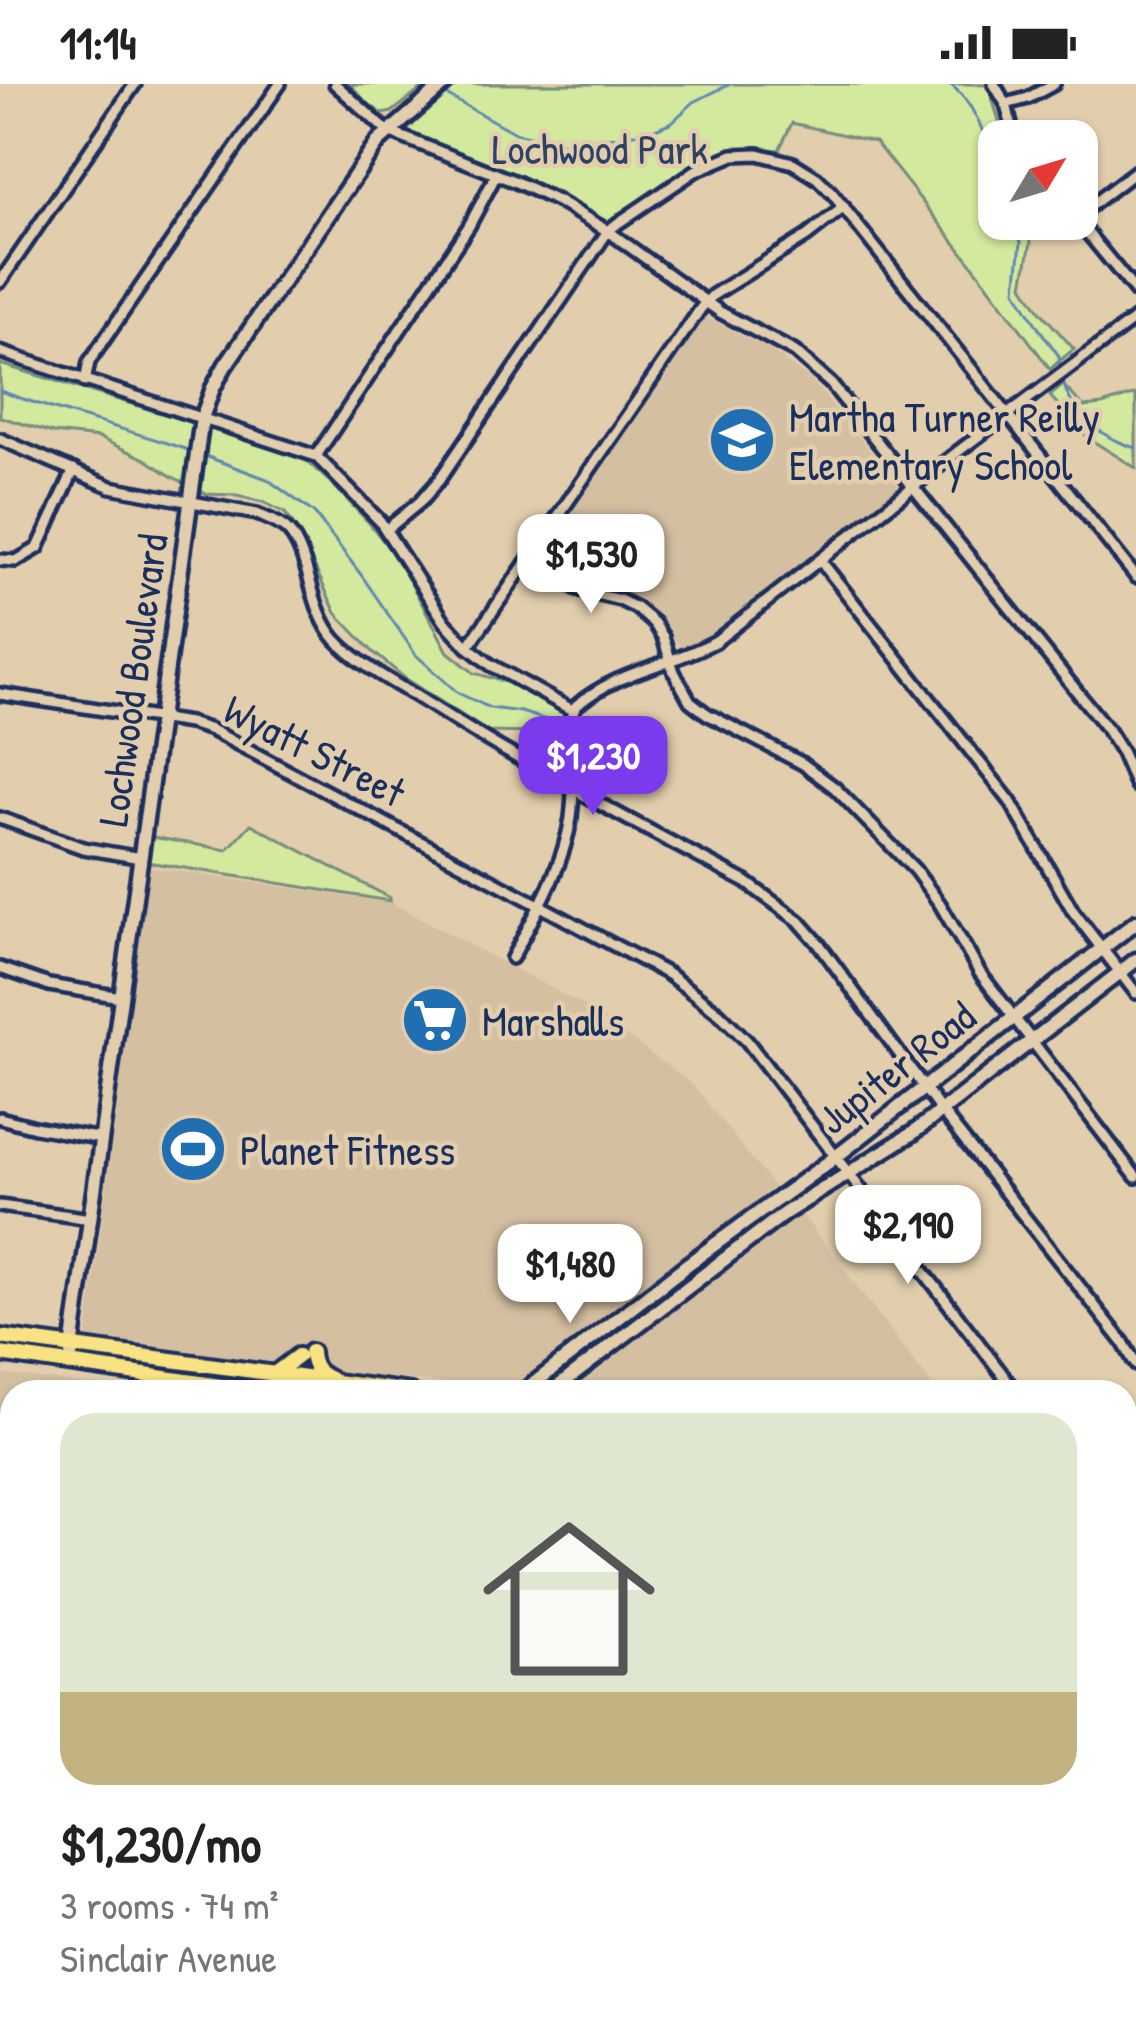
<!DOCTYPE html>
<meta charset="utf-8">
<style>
:root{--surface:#fff;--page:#f6f6f6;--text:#222;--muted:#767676;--accent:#7c3aed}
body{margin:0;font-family:"Patrick Hand",sans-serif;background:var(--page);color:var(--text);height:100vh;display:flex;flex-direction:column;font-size:45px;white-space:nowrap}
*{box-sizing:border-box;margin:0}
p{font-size:39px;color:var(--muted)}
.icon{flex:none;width:66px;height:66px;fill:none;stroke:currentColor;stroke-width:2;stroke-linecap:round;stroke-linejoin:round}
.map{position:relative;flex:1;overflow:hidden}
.sheet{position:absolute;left:0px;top:1296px;width:1137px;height:663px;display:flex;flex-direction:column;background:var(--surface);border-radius:36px 36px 0 0;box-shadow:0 3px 9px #0004}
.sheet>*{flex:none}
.needle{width:78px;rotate:52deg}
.tools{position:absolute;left:978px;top:36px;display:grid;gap:24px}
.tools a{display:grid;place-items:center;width:120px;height:120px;border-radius:24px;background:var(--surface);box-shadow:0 3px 9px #0004;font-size:60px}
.price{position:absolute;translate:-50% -102px;padding:0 27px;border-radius:24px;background:#fff;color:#222;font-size:39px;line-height:78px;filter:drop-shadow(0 3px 6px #0008)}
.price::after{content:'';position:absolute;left:50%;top:72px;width:36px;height:27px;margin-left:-18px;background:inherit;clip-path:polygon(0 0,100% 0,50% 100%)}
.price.selected{background:var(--accent);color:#fff}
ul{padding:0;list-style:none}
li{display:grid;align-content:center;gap:24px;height:636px;padding:0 60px}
li span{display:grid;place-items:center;height:372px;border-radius:36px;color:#555}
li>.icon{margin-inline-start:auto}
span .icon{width:216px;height:216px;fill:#fffc;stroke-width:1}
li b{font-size:51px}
.status{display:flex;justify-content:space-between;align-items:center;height:84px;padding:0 60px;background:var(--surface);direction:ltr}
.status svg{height:33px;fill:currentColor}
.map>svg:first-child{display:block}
.built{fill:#d4bfa1}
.green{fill:#d2e99e;stroke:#768c7e;stroke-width:3}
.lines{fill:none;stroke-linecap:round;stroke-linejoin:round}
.stream{stroke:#6287b3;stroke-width:3}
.street-casing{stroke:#1b2f5e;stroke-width:18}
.secondary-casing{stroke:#1b2f5e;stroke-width:21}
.primary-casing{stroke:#1b2f5e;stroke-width:22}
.street{stroke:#e2cead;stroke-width:9}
.secondary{stroke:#e2cead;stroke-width:12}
.primary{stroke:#f8e281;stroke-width:14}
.rail{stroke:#1b2f5e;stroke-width:3;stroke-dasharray:18 9;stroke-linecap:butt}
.labels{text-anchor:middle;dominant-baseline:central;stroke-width:9;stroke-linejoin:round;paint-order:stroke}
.park-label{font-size:42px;fill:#2d4264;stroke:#e2cead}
.poi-label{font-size:42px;fill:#1b2f5e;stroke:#e2cead;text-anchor:start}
.street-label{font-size:42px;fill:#1b2f5e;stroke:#e2cead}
</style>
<div class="status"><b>11:14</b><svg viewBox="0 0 49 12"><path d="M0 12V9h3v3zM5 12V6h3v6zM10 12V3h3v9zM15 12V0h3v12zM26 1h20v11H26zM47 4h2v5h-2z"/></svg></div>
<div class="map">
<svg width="1136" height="1957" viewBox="0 0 1136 1957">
<rect width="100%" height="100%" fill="#e2cead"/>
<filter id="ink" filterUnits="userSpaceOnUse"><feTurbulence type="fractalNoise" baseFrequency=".00833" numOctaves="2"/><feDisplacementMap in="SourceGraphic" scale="24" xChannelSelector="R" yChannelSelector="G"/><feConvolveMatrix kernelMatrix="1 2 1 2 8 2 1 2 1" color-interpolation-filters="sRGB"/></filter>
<g filter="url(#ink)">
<g class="built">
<polygon points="706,233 770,266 812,297 897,399 897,405 728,539 697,558 680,563 663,538 644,519 619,507 574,496 542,471"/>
<polygon points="149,783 392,819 592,926 693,1001 774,1103 512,1308 86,1257"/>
<polygon points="802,1130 937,1308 568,1308"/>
<polygon points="0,1290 153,1308 12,1308 12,1575 0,1577"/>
<polygon points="1136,1428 1136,1496 1125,1497 1125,1429"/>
<polygon points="12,1589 12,1641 0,1643 0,1592"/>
</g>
<g class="green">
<polygon points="350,0 428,0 392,28 382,30 365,17"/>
<path d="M459,0H984L990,7L1005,57H999V135H1027L1031,158L1023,201L1040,227L1074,265L1050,285L979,189L875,58L792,39L779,66C763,64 747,63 731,66C689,75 649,112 614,135L610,141L549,107L406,47Z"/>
<polygon points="0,280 300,371 333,401 371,441 400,479 448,568 474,589 506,598 564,629 562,659 537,649 488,648 407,596 373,568 336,529 298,447 285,429 263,418 233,411 207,410 171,392 145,375 99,354 53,349 0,333"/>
<polygon points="1063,301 1084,323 1102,321 1136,310 1136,384 1088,354 1050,312"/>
<polygon points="251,740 390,814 390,817 147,778 152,753 227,766"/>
</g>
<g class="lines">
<g class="stream">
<path d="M950,0C979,23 987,60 999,93"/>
<polyline points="446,11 515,49 565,60 648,48 672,38 694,18 730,0"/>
<polyline points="1014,135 1021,158 1016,206 1037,242 1059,272 1060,282"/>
<path d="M1063,296C1069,329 1104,355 1136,364"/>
<path d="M0,307C63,330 128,345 191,367"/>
<polyline points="205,372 267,395 314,429 362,492 416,571 458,609 490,624 521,628 559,640"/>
</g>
<defs>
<g id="street">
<polyline points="335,0 387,47 516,98 557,117 608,147 720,228 795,268 831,300 1107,645 1122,669 1136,702"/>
<polyline points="994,0 1006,20 1015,57"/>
<polyline points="1006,20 1028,14 1054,0"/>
<polyline points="1077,132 1136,87"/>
<polyline points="1076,135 1136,208"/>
<polyline points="0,198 135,0"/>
<polyline points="0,268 316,372 380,437 445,538 468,563 491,581 572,626"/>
<polyline points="85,298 89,278 280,0"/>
<path d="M0,355L111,403L257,430C268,435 281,439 289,448C311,473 309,526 336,556C360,582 397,600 427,619C530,685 639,741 746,798L799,837L819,860L942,1028L1123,1258L1136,1281"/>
<polyline points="316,372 469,142 496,91"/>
<polyline points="386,446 420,418 439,396 608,147 618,139 695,87 733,71 758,70 793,79 817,94 832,109 1136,493"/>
<polyline points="529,475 579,506 620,516 636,524 654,539 663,553 674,588 690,617 707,630 803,680 835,704 915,786 940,820 980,889 1136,1093"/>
<polyline points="0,476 16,477 38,464 74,386"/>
<polyline points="820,476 1010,717 1073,827 1136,909"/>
<polyline points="468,563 701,224 713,211 807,152 844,123"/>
<polyline points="0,610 189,639 211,646 668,890 719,929 747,957 1016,1308"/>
<polyline points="0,734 83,764 141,774"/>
<path d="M512,874C536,829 563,784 571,734C573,715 574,695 573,677C572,656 565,640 576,622C616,587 671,582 716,557L960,366L1136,234"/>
<polyline points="0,884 49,901 121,913"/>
<polyline points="0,1034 35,1043 102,1055"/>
<polyline points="0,1122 91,1135"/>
<polyline points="1125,1379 1136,1380"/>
<polyline points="0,1493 12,1499"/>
<polyline points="0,1720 12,1716"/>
<polyline points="1125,1785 1136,1776"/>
<polyline points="0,1860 12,1876"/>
<polyline points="66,1947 74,1957"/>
<polyline points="532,1947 533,1957"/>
<polyline points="1057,1947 1065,1957"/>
<polyline points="85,1957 99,1947"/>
<polyline points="719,1957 800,1947"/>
</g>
<g id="secondary">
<polyline points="70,1279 202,334 213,304 225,282 378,58 445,0"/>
<polyline points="523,1308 688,1180 837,1072 1136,838"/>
<polyline points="551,1308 785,1129 913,1049 1136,876"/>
<polyline points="0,1585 12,1583"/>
<polyline points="1125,1819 1136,1833"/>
</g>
<g id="primary">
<polyline points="0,1253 410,1308"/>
<path d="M311,1268C312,1282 316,1289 330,1295"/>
<polyline points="0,1270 262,1308"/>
<polyline points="273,1291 298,1272"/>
<polyline points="1125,1401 1136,1401"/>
<polyline points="1125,1417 1136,1417"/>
</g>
</defs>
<use href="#street" class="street-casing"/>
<use href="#secondary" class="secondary-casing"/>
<use href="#primary" class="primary-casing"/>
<use href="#street" class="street"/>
<use href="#secondary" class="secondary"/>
<use href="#primary" class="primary"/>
<g class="rail">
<polyline points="1125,1472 1136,1470"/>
<polyline points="0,1614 12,1611"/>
</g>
</g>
</g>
<defs>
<symbol id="school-disc" viewBox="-11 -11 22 22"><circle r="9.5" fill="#1f6fb2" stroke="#e2cead"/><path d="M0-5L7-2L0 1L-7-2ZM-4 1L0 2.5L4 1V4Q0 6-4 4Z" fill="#fff"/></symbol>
<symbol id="supermarket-disc" viewBox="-11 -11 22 22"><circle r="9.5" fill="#1f6fb2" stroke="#e2cead"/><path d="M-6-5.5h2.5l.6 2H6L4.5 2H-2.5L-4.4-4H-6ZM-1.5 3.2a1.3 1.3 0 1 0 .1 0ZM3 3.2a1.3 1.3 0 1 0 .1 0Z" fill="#fff"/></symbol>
<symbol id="stadium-disc" viewBox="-11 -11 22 22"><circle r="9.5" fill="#1f6fb2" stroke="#e2cead"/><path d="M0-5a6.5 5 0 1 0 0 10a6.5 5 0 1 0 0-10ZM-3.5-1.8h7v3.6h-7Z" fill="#fff"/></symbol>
</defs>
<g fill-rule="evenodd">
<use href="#school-disc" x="704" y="318" width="76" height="76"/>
<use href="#supermarket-disc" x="397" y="898" width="76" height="76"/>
<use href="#stadium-disc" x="155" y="1027" width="76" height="76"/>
</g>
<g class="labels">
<g class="park-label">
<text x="600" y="64">Lochwood Park</text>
</g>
<g class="poi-label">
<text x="789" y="332">Martha Turner Reilly<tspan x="789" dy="48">Elementary School</tspan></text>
<text x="482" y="936">Marshalls</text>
<text x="240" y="1065">Planet Fitness</text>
</g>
<g class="street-label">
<text transform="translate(132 596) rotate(-82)">Lochwood Boulevard</text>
<text transform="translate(315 666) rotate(27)">Wyatt Street</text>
<text transform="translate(896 983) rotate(-38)">Jupiter Road</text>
</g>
</g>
</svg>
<div class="tools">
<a><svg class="needle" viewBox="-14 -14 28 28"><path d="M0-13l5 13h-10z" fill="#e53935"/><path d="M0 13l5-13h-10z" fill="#767676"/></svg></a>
</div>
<b class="price" style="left:591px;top:532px">$1,530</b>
<b class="price selected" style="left:593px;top:734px">$1,230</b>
<b class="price" style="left:908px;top:1203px">$2,190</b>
<b class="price" style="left:570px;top:1242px">$1,480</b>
<section class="sheet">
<ul>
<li><span style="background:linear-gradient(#dfe7d0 75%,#c2b280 0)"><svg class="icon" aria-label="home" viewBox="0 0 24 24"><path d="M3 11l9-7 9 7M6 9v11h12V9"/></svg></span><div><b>$1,230/mo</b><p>3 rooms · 74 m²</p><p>Sinclair Avenue</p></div></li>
</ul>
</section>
</div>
